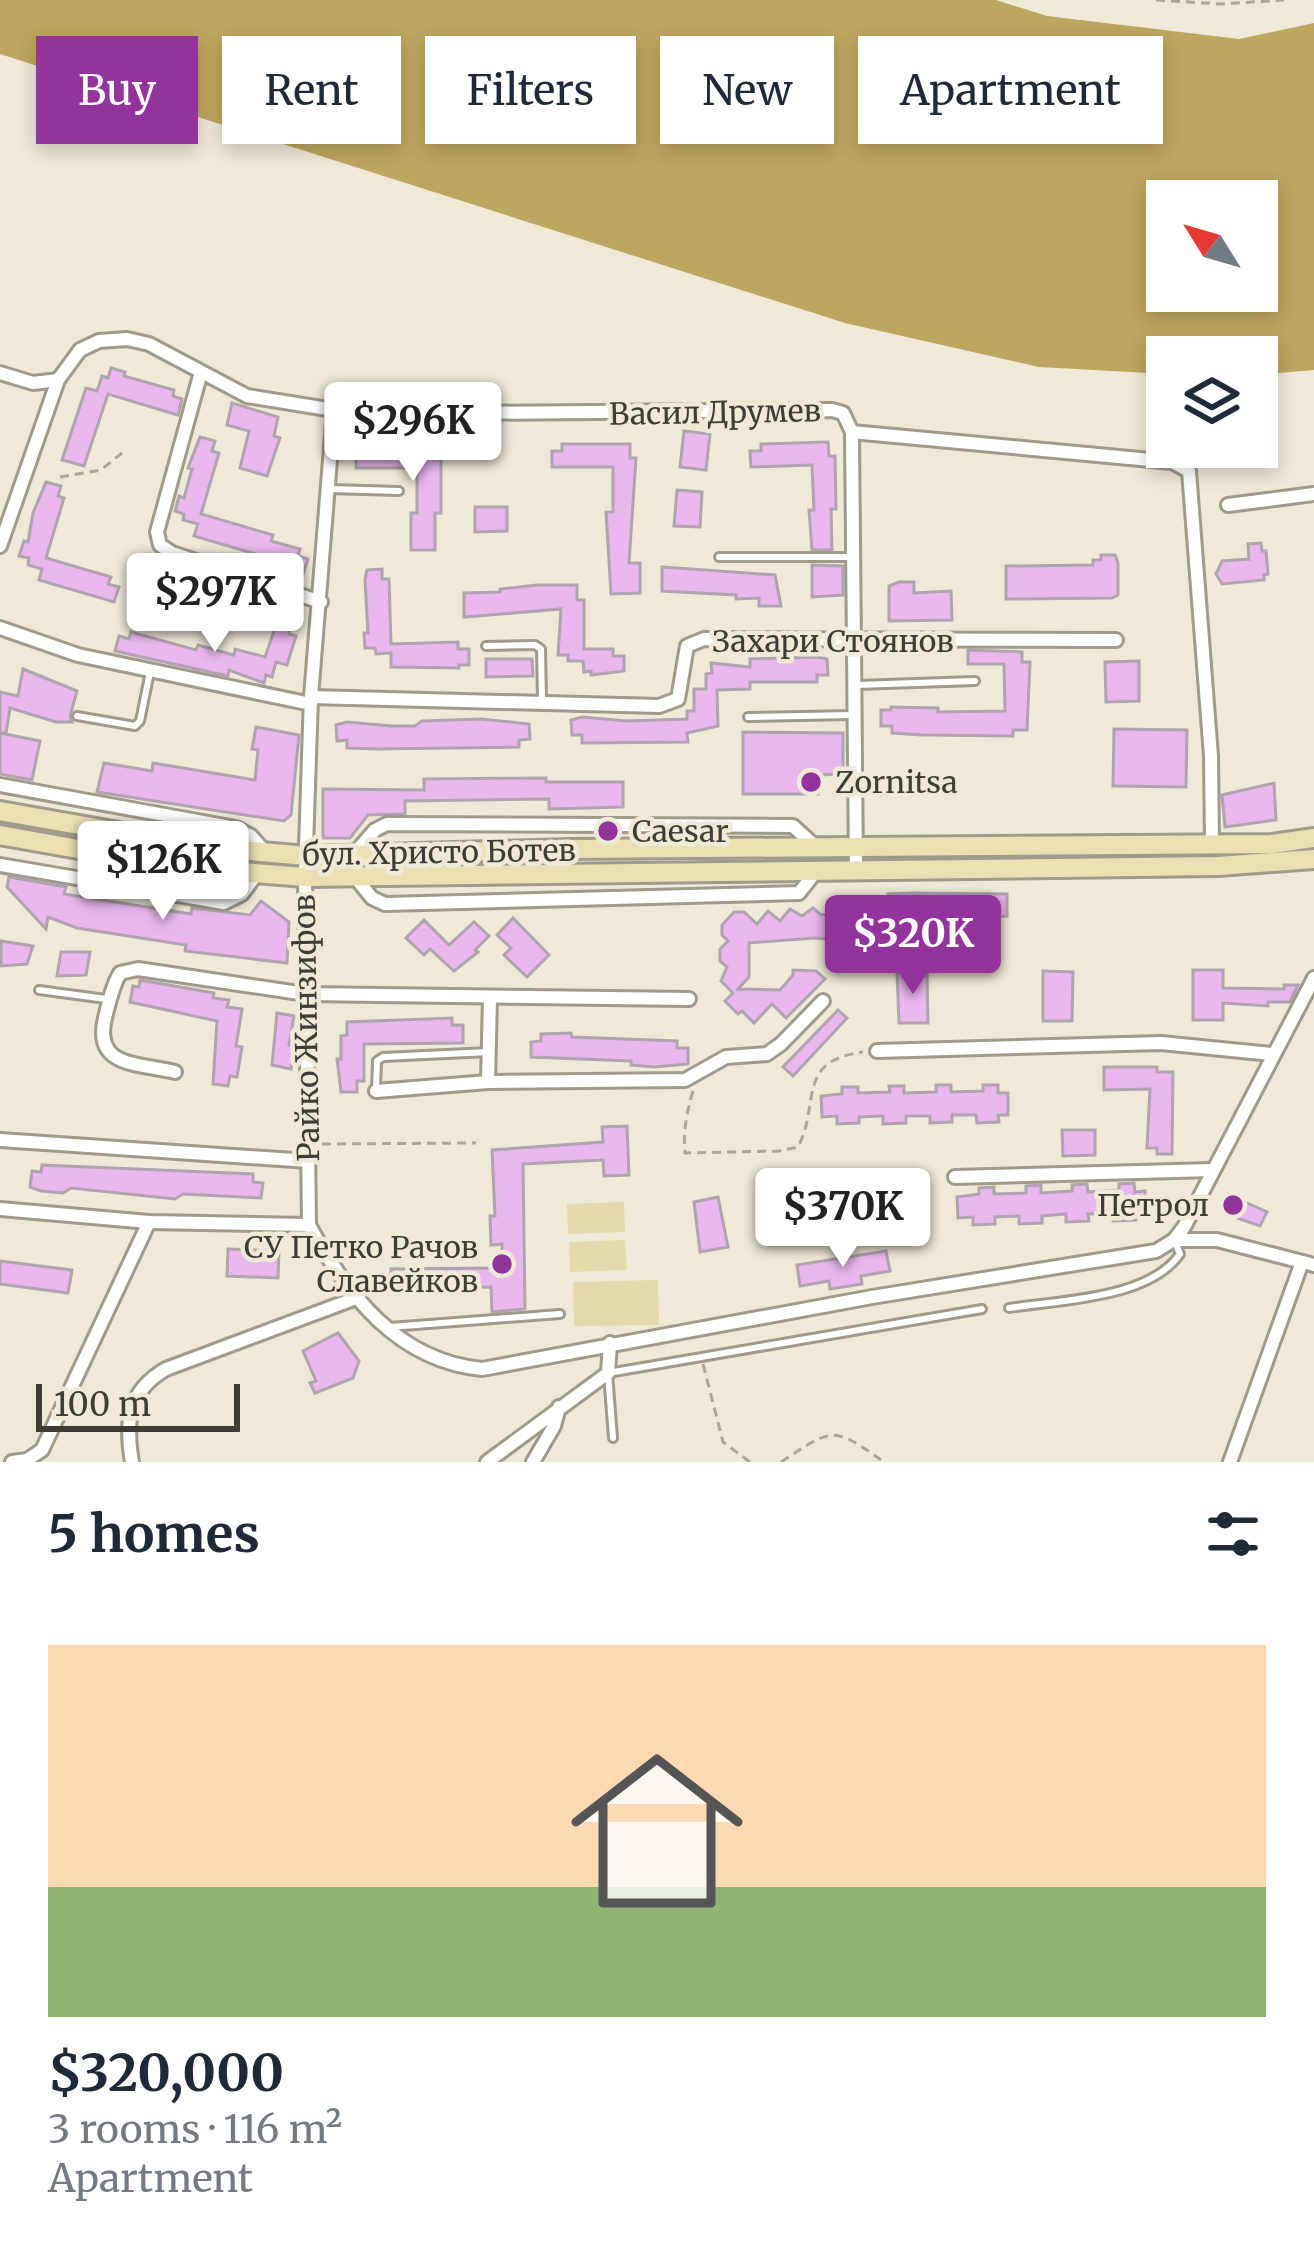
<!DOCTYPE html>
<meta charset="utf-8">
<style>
:root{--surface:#fff;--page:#f6f6f7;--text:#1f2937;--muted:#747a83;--accent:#93339c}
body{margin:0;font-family:Merriweather,serif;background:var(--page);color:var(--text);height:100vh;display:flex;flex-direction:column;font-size:45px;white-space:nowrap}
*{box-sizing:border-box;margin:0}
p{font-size:39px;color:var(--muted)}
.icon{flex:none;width:66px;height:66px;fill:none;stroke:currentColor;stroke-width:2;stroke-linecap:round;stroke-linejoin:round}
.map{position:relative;height:1462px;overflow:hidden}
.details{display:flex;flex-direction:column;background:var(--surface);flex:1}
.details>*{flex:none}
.hud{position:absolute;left:36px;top:36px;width:1242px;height:108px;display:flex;gap:24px}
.needle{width:78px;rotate:307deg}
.tools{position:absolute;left:1146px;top:180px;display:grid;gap:24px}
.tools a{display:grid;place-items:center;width:132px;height:132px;border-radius:0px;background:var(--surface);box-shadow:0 6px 18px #0003;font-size:60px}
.scale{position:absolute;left:36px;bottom:30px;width:204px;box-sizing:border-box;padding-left:12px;border:6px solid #3f3c35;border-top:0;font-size:33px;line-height:42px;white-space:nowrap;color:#3f3c35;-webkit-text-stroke:9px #efe9d7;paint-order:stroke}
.price{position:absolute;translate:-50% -102px;padding:0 27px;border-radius:12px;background:#fff;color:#222;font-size:39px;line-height:78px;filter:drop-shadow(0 3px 6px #0008)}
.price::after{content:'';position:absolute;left:50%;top:72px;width:36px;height:27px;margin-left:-18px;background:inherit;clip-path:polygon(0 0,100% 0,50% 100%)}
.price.selected{background:var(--accent);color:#fff}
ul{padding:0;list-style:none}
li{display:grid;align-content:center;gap:24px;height:636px;padding:0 48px}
li span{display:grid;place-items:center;height:372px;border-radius:0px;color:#555}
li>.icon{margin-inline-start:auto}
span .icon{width:216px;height:216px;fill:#fffc;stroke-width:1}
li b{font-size:51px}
h2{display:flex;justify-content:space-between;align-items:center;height:144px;padding:0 48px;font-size:51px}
.pill{padding:0 42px;border-radius:0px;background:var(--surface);box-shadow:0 6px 18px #0003;font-size:42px;line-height:108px}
.pill.selected{background:var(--accent);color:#fff}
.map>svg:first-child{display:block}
.green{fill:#e7d9ae}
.water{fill:#bda65f;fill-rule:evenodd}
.building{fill:#eab6ee;stroke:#b0a3b0;stroke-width:3}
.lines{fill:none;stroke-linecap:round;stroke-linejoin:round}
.lane-casing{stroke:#9f9a89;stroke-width:12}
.street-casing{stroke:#9f9a89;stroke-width:18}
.secondary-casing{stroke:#9f9a89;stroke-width:24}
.path{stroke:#aba698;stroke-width:3;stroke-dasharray:9 6;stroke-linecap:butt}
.lane{stroke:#fff;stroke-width:6}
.street{stroke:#fff;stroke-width:12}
.secondary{stroke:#ece0b2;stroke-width:18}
.poi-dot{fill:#93339c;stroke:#efe9d7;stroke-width:4.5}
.labels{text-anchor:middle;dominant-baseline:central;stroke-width:9;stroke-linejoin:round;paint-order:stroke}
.street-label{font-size:30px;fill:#3f3c35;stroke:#efe9d7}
.poi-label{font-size:30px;fill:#3f3c35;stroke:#efe9d7;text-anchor:start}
</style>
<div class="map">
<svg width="1314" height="1462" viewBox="0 0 1314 1462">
<rect width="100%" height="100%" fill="#efe9d7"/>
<g class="green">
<polygon points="624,1202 625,1232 568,1234 567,1204"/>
<polygon points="625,1240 627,1270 570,1272 569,1242"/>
<polygon points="658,1280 659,1325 574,1326 573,1282"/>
</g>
<path class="water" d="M0,0H996L1047,16L1239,39L1314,23V370L1257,375V357H1167V374L1039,367L845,323L0,54ZM1167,201H1257V291H1167Z"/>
<g class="building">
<polygon points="111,368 125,372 124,376 174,390 173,396 182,399 178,415 108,394 84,466 62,460 86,388 97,391 102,376 108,378"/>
<polygon points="232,403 278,417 274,436 280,438 267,476 240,468 249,431 227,425"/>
<polygon points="684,431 710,434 706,470 680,467"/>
<polygon points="200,437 215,441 212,451 219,453 201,514 273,535 271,541 300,549 298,556 308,559 303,574 271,568 264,563 266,557 194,536 198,524 183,520 184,514 175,511 179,496 184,498 192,469 188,468"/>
<polygon points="828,442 829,456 835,456 836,509 831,509 832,550 812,550 809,510 814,510 812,465 751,467 750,451 761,451 761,444"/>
<polygon points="562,444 630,444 630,458 636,458 629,563 640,563 640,593 611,594 606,512 613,512 613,467 552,467 552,451 562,451"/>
<polygon points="366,445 435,445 435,459 441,459 441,513 435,513 435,550 411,550 411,513 417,513 417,468 356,468 356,452 366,452"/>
<polygon points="46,482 61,486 58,496 64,498 46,558 111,577 108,584 119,587 114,602 39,580 42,569 28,565 29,558 19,556 24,541 28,542 33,513"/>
<polygon points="677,490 702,492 700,527 674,526"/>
<polygon points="475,507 507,507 507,531 475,532"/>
<polygon points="1261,543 1262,551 1266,551 1268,574 1264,575 1264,580 1222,584 1216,574 1222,561 1249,559 1248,544"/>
<polygon points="1101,555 1115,555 1118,563 1118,595 1112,598 1006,599 1006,566 1093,565 1093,560 1101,560"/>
<polygon points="812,565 843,566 843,595 812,597"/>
<polygon points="662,567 775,575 781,606 759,606 759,598 736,599 736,595 662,591"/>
<polygon points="382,569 382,579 389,579 391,644 458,642 458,649 469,649 469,665 459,665 459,668 391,667 391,653 376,654 375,648 365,648 364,633 368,633 365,580 367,570"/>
<polygon points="899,582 914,582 914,593 951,591 952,620 889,621 889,586"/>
<polygon points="537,585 577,585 577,600 584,600 584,649 613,649 613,656 624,656 624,671 591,675 591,671 584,672 583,661 568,661 568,655 558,655 561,609 464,617 464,593 500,592 500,589"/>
<polygon points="278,620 291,624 289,634 296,636 287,665 276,662 272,677 266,675 264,683 229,670 228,676 115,651 119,636 129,639 131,632 196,650 198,645 234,655 235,649 265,657"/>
<polygon points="968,650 1022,652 1022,662 1030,662 1027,730 1013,730 1013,736 922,735 892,733 892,726 881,726 881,710 891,710 891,707 938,708 938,712 1005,711 1004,664 968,664"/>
<polygon points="817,657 827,659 828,675 817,675 817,682 750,682 750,689 717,690 718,726 687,733 688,742 582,743 582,735 572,735 571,720 582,717 627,721 687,719 687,711 694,711 694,689 706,689 706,674 712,673 711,663 750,667 750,659"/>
<polygon points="486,659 532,659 533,676 486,677"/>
<polygon points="1139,661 1139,701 1106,702 1105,662"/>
<polygon points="23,669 77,691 70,716 72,722 56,722 10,708 6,733 0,733 0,692 18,696"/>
<polygon points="481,719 529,724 530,739 519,740 519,747 377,749 347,748 347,740 337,741 336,725 347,722 392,726 415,726 422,721"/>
<polygon points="256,727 299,735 291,815 284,821 97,792 104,763 152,771 153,763 255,780 258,750 252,749"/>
<polygon points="1114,729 1187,730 1186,787 1113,786"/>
<polygon points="743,732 843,733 843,774 819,775 818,794 743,794"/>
<polygon points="0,733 40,741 32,780 0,774"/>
<polygon points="546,778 546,782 623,782 623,807 549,809 549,799 405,801 405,814 368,815 350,838 323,838 323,789 424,790 424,779"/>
<polygon points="1274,783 1276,820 1225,827 1222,795"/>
<polygon points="9,877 66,887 64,894 191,914 192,908 250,915 261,901 289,922 287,963 185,951 186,945 77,928 48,917 46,929 7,887"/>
<polygon points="912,893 1007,894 1007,916 947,919 947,915 879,914 879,928 863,927 864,899 888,899 888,894"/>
<polygon points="813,908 821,915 830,914 835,908 860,927 841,952 826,939 814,938 749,943 749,977 738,989 780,990 793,975 793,970 816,971 825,979 786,1018 772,1004 754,1023 742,1011 738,1014 725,1001 733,993 721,981 727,967 720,961 720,949 728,941 722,935 722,925 734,912 744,912 757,924 768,911 780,921 790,909 802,916"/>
<polygon points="513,918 549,955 527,977 504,955 511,948 497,935"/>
<polygon points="424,920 449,945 474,922 489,936 475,950 478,952 454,971 430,949 424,955 406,938"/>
<polygon points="1,941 33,946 27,964 1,966"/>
<polygon points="61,952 90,952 86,975 57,976"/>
<polygon points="1193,970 1223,970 1223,988 1284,989 1284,985 1298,985 1290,1002 1268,1002 1268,1006 1223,1003 1223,1020 1193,1020"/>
<polygon points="1043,971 1073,972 1072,1021 1043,1021"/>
<polygon points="897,972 927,972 928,1023 899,1023"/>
<polygon points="140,980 214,993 213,998 229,1000 227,1007 242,1009 236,1046 242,1047 237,1077 230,1076 228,1086 213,1084 217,1021 130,1002 133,986 139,987"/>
<polygon points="838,1010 847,1018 793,1076 783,1067"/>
<polygon points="277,1013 294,1016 289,1045 295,1046 291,1069 272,1065"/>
<polygon points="452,1018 452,1025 463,1025 463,1043 364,1044 364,1081 357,1081 357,1092 341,1092 337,1059 341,1059 341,1036 347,1035 347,1022"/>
<polygon points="571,1033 572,1037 677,1041 677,1048 688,1048 688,1064 654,1067 631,1065 631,1061 531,1057 531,1042 541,1041 541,1034"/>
<polygon points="1104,1067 1157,1067 1157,1072 1173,1072 1172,1154 1157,1154 1157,1148 1147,1148 1150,1089 1104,1090"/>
<polygon points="936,1085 951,1085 951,1092 983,1091 983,1085 998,1085 998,1093 1008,1093 1008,1115 998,1115 999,1122 977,1123 976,1115 952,1115 952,1122 930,1123 930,1116 906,1116 906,1123 883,1124 883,1116 859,1117 859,1123 837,1124 837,1116 822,1117 821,1096 842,1094 842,1087 858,1087 858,1093 890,1092 889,1086 904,1086 904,1093 936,1092"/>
<polygon points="627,1126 629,1175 604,1176 603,1160 523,1164 525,1309 492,1312 491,1287 379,1289 379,1275 391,1275 391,1269 498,1268 502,1259 502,1244 491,1245 490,1216 495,1216 492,1150 603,1142 602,1127"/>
<polygon points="1062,1130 1095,1130 1095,1155 1063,1156"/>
<polygon points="42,1165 253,1174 253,1182 263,1183 261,1198 183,1194 175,1199 71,1188 63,1193 41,1191 30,1187 32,1171 41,1172"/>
<polygon points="1134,1183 1135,1192 1145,1191 1146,1213 1136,1213 1136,1220 1113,1221 1112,1213 1088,1214 1089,1221 1066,1222 1066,1214 1042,1216 1042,1223 1019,1224 1019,1216 995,1217 995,1224 973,1225 973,1217 958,1218 957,1197 979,1194 979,1188 994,1187 994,1194 1026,1193 1026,1186 1041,1185 1041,1193 1072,1191 1072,1185 1087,1184 1088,1192 1119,1190 1119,1184"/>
<polygon points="718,1197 728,1247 700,1252 694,1202"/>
<polygon points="1245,1202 1267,1212 1260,1226 1234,1217"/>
<polygon points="228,1249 279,1251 278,1278 227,1276"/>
<polygon points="886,1251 890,1271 861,1276 862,1284 830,1289 829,1281 800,1286 797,1265"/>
<polygon points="0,1261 72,1270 68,1293 0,1284"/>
<polygon points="338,1333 359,1361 353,1378 315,1393 310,1383 316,1381 303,1351"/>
</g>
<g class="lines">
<defs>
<g id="lane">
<polyline points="329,489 399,491"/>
<polyline points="719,557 850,557"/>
<polyline points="486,646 535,645 541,649 542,700"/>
<polyline points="857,685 975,681"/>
<polyline points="77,716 135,726 140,721 150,672"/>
<polyline points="748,717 854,715"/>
<polyline points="39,990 106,999"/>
<polyline points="376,1089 377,1061 383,1057 489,1052"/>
<path d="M1009,1308C1060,1300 1149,1299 1180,1254L1174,1240"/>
<polyline points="390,1327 560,1314"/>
<polyline points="613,1438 608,1373 982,1309"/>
</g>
<g id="street">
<polyline points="201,372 157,532 160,545 172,553 321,602"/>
<polyline points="0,373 33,383 58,380"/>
<path d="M334,410L311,697L305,877L309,1225C347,1295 398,1361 482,1369L872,1297L1156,1251L1174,1240L1184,1227L1314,978"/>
<polyline points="852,432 856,869"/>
<polyline points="1228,505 1314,494"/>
<polyline points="0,546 58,380 80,350 99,341 127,339 149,344 247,396 334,410 462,413 832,410 843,413 852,432 1172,462 1189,471 1211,756 1212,844"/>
<polyline points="0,628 78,655 311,704"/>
<polyline points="311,697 659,706 678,699 687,646 704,639 1116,640"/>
<polyline points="0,785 236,828 251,836 267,854"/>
<polyline points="355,853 375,830 387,824 793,826 817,848"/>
<polyline points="0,865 224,903 242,894 256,875"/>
<polyline points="355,877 372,898 385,904 799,893 817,870"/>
<polyline points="877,1051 1161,1043 1272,1054"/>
<path d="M175,1072C137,1063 93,1067 105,1018C109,1002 112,987 120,973L138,969L306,994L689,999"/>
<polyline points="488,1082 490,998"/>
<polyline points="376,1091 488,1082 685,1080 726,1057 767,1054 781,1044 823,1001"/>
<polyline points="0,1140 309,1161"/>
<polyline points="955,1177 1213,1170"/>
<polyline points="0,1209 149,1222 309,1225"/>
<polyline points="1174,1240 1217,1240 1314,1265"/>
<polyline points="12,1462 27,1460 42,1450 149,1222"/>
<path d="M132,1462C125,1421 128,1391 166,1369L359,1297"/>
<polyline points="487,1462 608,1373 610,1343"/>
<polyline points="533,1462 554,1426 559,1407"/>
<polyline points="1230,1462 1302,1262"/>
</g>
<g id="secondary">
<polyline points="0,811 204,847 307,856 570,849 1272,844 1314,838"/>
<polyline points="0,835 179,867 305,877 1218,866 1314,859"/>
</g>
</defs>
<use href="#lane" class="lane-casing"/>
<use href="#street" class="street-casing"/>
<use href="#secondary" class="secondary-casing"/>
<g class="path">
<polyline points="1156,0 1220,4 1284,0"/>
<polyline points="60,477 101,470 122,453"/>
<path d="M693,1091C687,1112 683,1129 685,1153L779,1151L798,1147C821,1103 795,1061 863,1052"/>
<polyline points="322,1144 476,1143"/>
<polyline points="703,1364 723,1442 750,1462"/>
<path d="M781,1462C833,1428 832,1425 884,1462"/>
</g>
<use href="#lane" class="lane"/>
<use href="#street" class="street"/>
<use href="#secondary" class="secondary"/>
</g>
<g class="poi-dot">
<circle cx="811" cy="782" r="12"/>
<circle cx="608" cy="831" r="12"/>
<circle cx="1233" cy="1205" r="12"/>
<circle cx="502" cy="1264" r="12"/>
</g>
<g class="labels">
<g class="street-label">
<text transform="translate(715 412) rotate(-1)">Васил Друмев</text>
<text x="833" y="641">Захари Стоянов</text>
<text transform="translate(439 852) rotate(-1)">бул. Христо Ботев</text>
<text transform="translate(306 1028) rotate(-91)">Райко Жинзифов</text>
</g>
<g class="poi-label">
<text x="835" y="782">Zornitsa</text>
<text x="632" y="831">Caesar</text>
<text x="1209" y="1205" text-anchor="end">Петрол</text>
<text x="478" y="1247" text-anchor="end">СУ Петко Рачов<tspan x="478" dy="34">Славейков</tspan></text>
</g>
</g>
</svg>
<div class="tools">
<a><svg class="needle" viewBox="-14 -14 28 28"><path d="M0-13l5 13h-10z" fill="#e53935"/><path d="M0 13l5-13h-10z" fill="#747a83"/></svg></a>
<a><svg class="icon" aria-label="layers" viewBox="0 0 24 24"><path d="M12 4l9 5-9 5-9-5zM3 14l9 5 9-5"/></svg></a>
</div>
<div class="scale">100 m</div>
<b class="price" style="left:413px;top:484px">$296K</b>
<b class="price" style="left:215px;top:655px">$297K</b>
<b class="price" style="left:163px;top:923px">$126K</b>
<b class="price selected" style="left:913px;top:997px">$320K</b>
<b class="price" style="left:843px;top:1270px">$370K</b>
<div class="hud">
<a class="pill selected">Buy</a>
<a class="pill">Rent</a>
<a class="pill">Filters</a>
<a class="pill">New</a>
<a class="pill">Apartment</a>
</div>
</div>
<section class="details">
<h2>5 homes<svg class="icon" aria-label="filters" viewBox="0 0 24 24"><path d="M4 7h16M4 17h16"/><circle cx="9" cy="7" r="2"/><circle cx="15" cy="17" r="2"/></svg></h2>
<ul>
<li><span style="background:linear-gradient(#ffd9b3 65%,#8fb573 0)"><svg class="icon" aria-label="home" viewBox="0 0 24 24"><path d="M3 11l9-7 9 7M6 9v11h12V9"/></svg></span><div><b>$320,000</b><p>3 rooms · 116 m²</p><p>Apartment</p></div></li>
</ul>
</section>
